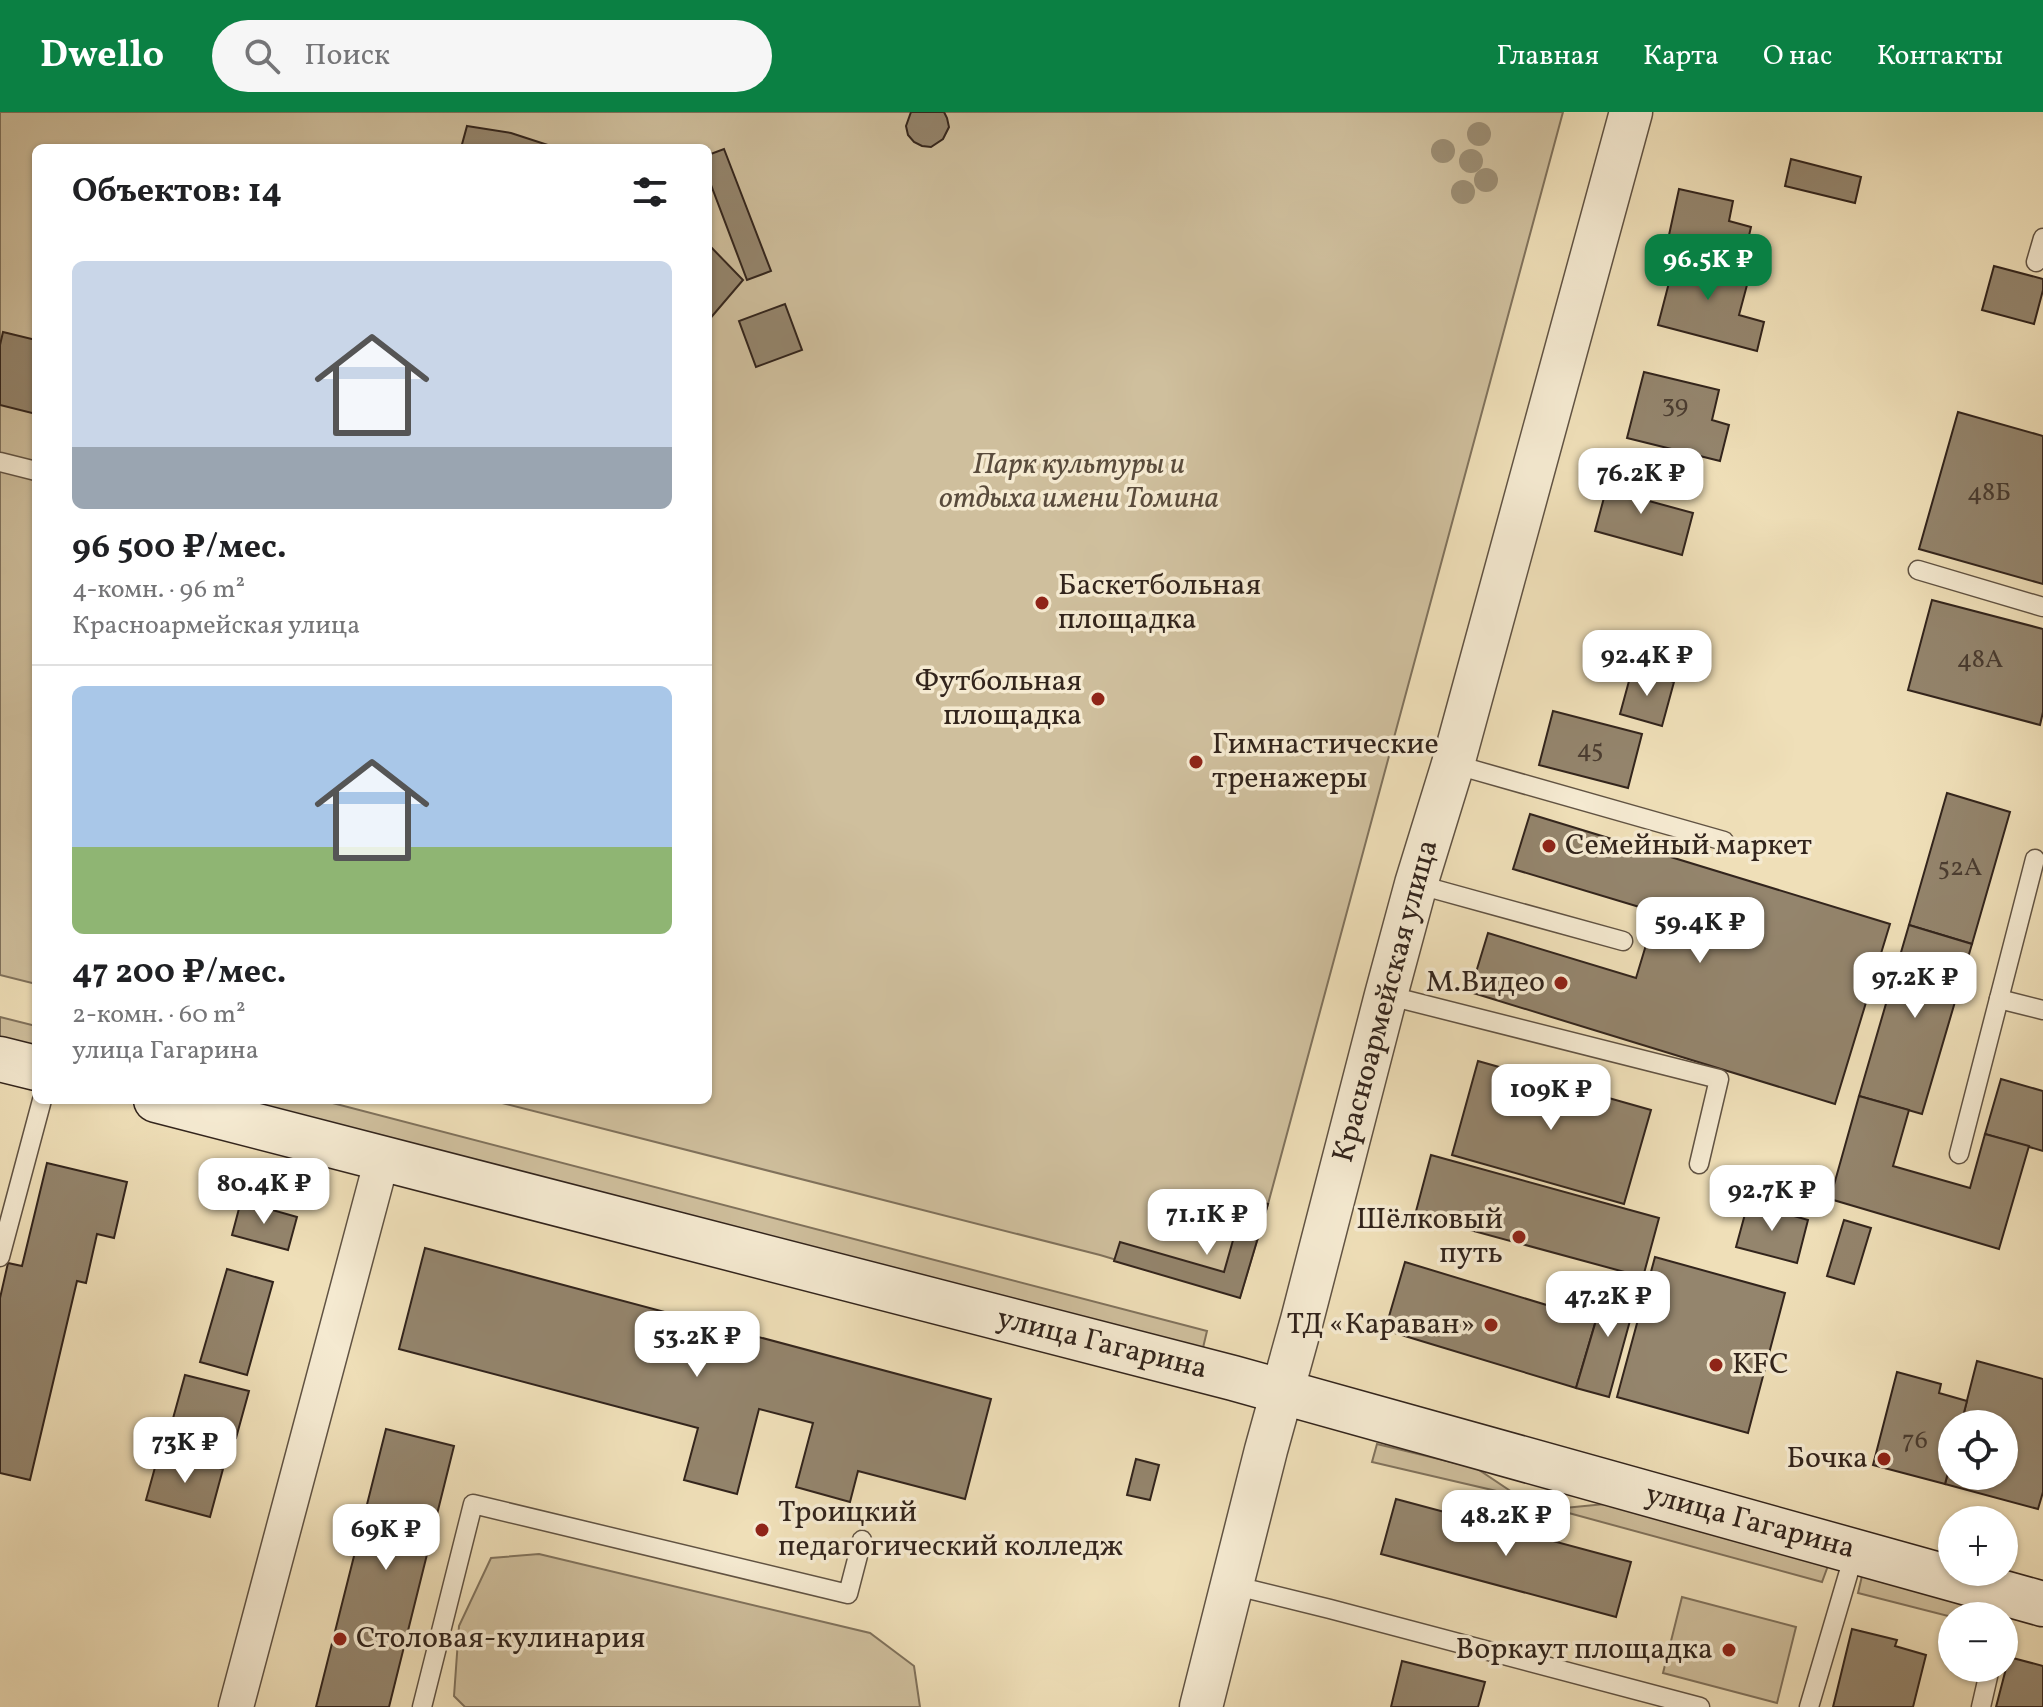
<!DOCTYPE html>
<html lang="ru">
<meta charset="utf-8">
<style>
:root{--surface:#fff;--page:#f6f6f6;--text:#202124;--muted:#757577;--line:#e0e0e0;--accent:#0b8043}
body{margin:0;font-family:Vollkorn,serif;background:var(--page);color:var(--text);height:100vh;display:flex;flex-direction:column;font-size:30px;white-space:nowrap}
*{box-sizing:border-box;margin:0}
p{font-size:26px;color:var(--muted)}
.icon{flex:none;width:44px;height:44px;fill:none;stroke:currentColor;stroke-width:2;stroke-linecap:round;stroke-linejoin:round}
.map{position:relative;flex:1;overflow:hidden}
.side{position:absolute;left:32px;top:32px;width:680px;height:960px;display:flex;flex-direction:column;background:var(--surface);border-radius:12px;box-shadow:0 2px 6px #0004}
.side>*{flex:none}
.controls{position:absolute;left:1938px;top:1298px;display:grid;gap:16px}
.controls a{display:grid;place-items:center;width:80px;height:80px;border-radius:50%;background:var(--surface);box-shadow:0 2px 6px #0004;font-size:40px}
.price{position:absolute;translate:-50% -68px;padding:0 18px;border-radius:16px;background:#fff;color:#222;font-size:26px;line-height:52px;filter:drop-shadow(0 2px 4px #0008)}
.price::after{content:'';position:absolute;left:50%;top:48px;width:24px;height:18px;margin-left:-12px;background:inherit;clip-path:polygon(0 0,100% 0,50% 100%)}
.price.current{background:var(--accent);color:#fff}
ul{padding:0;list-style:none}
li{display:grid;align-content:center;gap:16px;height:424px;padding:0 40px}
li+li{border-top:2px solid var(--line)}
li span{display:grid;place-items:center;height:248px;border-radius:12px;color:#555}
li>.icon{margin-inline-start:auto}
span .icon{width:144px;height:144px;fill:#fffc;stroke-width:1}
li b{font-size:34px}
h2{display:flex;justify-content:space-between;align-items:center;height:96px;padding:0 40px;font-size:34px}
header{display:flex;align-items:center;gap:48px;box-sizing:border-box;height:112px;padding:0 40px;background:var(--accent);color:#fff}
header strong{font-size:38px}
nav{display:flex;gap:44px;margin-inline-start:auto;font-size:28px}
.search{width:560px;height:72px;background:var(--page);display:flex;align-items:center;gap:20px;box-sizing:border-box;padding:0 28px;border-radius:44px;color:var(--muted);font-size:30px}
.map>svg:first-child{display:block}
.green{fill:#cfbf9d;stroke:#80725c;stroke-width:2}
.building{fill:#94856d;stroke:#32241c;stroke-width:2}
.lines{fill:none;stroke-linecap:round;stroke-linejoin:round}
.service-casing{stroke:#615343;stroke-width:21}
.minor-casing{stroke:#615343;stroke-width:37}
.tertiary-casing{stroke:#615343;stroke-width:45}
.secondary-casing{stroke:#32241c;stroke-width:47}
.service{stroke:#f5ead1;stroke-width:18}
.minor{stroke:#f5ead1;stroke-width:34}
.tertiary{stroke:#f5ead1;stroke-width:42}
.secondary{stroke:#f5ead1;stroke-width:44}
.tree{fill:#9c8e74}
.poi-dot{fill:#8f2418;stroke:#f5ead1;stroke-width:3}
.labels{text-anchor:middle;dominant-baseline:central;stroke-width:7;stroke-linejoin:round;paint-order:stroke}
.number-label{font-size:26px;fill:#4a3c30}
.park-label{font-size:30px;font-style:italic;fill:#594b3c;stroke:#f5ead1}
.poi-label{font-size:30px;fill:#32241c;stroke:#f5ead1;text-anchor:start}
.street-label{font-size:30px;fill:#32241c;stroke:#f5ead1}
</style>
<header>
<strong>Dwello</strong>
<div class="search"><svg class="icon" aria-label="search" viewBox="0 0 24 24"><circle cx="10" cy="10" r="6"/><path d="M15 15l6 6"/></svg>Поиск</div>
<nav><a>Главная</a><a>Карта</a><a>О нас</a><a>Контакты</a></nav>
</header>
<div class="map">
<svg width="2043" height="1595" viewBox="0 0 2043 1595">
<rect width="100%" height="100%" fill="#efdfb8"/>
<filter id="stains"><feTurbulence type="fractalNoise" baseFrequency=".0025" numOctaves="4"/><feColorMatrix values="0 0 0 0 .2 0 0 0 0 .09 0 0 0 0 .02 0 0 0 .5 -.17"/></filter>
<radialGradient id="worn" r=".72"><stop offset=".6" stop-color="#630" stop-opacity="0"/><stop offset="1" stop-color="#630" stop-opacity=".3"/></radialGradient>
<g class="green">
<polygon points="0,0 1563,0 1268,1092 1240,1185 1100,1143 490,988 708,988 708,36 36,36 36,872 0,863"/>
<polygon points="0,905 36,914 36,937 0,927"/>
<polygon points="233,988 321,988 1207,1219 1202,1240"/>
<polygon points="1377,1332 1476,1356 1518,1384 1372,1350"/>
<polygon points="1605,1392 1829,1451 1822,1470 1554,1397"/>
<polygon points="539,1442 870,1521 914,1554 920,1595 465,1595 454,1584 459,1514 491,1446"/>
<polygon points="1862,1464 1989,1496 1987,1504 1952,1505 1858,1481"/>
<polygon points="1682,1485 1796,1515 1777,1591 1663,1561"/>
</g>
<g class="building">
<polygon points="911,0 944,0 947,6 949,15 943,27 931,35 922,34 914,30 908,23 906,14"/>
<polygon points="467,14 511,21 557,36 461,36"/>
<polygon points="724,37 771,159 747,168 708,65 708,43"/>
<polygon points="1791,47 1861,65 1855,91 1785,74"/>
<polygon points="1679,77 1733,89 1729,109 1751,115 1745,141 1669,123"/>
<polygon points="708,132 743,168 708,209"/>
<polygon points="1678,136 1729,149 1724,167 1747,173 1739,203 1764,210 1757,239 1658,213"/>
<polygon points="1994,154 2043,167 2043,178 2034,212 1982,198"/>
<polygon points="785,192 802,238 756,255 739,209"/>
<polygon points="3,220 36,228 36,302 0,293 0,233"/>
<polygon points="1644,260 1719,278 1712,308 1729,313 1720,349 1627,326"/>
<polygon points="1958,300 2043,324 2043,472 1919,437"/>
<polygon points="1612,356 1643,365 1638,386 1693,401 1682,443 1595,419"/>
<polygon points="1932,488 2043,517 2043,600 2040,613 1908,578"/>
<polygon points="1632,558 1674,570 1662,614 1620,602"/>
<polygon points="1553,599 1642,622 1628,676 1539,653"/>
<polygon points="1947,681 2010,700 1972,832 1909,813"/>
<polygon points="1530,702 1890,812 1835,992 1470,880 1488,821 1636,866 1656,800 1513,757"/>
<polygon points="1909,813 1972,832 1922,1002 1859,984"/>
<polygon points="1478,949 1651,998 1624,1092 1452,1043"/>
<polygon points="2001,967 2043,979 2043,1039 1985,1022"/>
<polygon points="1859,984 1909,998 1893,1054 1970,1076 1985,1022 2029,1034 1999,1137 1830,1087"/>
<polygon points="1431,1043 1659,1106 1643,1165 1415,1103"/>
<polygon points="47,1051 127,1070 114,1126 97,1122 86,1171 77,1169 30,1368 0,1361 0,1186 8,1151 22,1154"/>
<polygon points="1245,1086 1268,1092 1240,1186 1114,1149 1120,1130 1224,1160"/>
<polygon points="241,1089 297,1105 288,1138 232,1123"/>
<polygon points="1748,1091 1808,1108 1797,1151 1736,1135"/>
<polygon points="1844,1108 1871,1116 1854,1172 1827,1164"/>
<polygon points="425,1136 991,1287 965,1387 858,1359 850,1390 796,1375 813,1311 759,1297 737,1382 684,1368 698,1316 399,1237"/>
<polygon points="1655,1145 1785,1181 1748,1321 1617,1285"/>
<polygon points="1405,1150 1596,1208 1576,1276 1385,1218"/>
<polygon points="227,1157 273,1170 247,1263 200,1250"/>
<polygon points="1608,1168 1639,1176 1609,1285 1576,1276"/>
<polygon points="1977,1249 2043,1267 2043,1380 2038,1397 1945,1372 1952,1345 1952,1364 2004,1364 2004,1312 1961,1312"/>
<polygon points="1897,1260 1941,1272 1939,1281 1967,1289 1961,1312 1952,1312 1952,1345 1945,1372 1873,1353"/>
<polygon points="185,1263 249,1279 236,1326 172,1310"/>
<polygon points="386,1317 454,1334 389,1595 316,1595"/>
<polygon points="159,1341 223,1357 210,1405 146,1388"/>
<polygon points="1136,1347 1159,1353 1150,1388 1127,1383"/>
<polygon points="1396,1387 1631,1450 1616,1505 1381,1442"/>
<polygon points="1852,1517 1897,1528 1895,1534 1926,1543 1913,1595 1833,1595"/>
<polygon points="2009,1545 2043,1554 2043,1595 1996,1595"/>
<polygon points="1402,1549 1485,1570 1478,1595 1391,1595"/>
</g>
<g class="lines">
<defs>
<g id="service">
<polyline points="2036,150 2043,126"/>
<polyline points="0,350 36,359"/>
<polyline points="1918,458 2043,495"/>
<polyline points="1453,652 1724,729"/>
<polyline points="1416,772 1623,829"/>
<polyline points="1386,883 1719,967 1699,1052"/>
<polyline points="1999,887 2043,898"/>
<polyline points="1959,1042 2035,747"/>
<polyline points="0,1145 42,988"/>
<polyline points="1232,1473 1330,1497 1700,1595"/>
<polyline points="422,1595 473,1392 848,1482 862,1428"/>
<polyline points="1809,1595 1855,1439"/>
<polyline points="1981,1595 1990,1556"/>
</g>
<polyline id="minor" points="236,1595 382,1047"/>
<polyline id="tertiary" points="1201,1595 1266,1338 1302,1208 1386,883 1416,772 1453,652 1631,0"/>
<g id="secondary">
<polyline points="0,947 36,956"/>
<polyline points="156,988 1233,1266 2043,1492"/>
</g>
</defs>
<use href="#service" class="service-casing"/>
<use href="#minor" class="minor-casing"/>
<use href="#tertiary" class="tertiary-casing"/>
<use href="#secondary" class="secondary-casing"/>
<use href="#service" class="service"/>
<use href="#minor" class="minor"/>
<use href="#tertiary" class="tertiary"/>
<use href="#secondary" class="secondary"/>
</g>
<g class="tree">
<circle cx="1479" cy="22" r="12"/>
<circle cx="1443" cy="39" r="12"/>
<circle cx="1471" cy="49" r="12"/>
<circle cx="1486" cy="68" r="12"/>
<circle cx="1463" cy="80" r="12"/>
</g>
<g class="poi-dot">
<circle cx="1042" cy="491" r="8"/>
<circle cx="1098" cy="587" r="8"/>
<circle cx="1196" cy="650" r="8"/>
<circle cx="1549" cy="734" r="8"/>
<circle cx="1561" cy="871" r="8"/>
<circle cx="1519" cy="1125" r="8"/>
<circle cx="1491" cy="1213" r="8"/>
<circle cx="1716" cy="1253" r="8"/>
<circle cx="1884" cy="1347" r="8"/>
<circle cx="762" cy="1418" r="8"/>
<circle cx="340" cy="1527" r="8"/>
<circle cx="1729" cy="1538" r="8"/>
</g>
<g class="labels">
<g class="number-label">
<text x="1675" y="293">39</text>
<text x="1989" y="381">48Б</text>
<text x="1980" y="548">48А</text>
<text x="1590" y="638">45</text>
<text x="1960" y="756">52А</text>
<text x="1915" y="1329">76</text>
</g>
<g class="park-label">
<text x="1079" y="353">Парк культуры и<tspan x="1079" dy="34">отдыха имени Томина</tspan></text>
</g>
<g class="poi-label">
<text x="1058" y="474">Баскетбольная<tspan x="1058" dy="34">площадка</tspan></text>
<text x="1082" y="570" text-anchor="end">Футбольная<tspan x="1082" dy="34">площадка</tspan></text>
<text x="1212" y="633">Гимнастические<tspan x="1212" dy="34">тренажеры</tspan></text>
<text x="1565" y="734">Семейный маркет</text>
<text x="1545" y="871" text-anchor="end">М.Видео</text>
<text x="1503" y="1108" text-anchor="end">Шёлковый<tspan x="1503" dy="34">путь</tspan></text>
<text x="1475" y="1213" text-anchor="end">ТД «Караван»</text>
<text x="1732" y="1253">KFC</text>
<text x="1868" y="1347" text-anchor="end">Бочка</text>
<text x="778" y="1401">Троицкий<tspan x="778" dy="34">педагогический колледж</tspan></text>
<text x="356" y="1527">Столовая-кулинария</text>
<text x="1713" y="1538" text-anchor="end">Воркаут площадка</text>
</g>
<g class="street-label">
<text transform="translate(1386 889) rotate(-75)">Красноармейская улица</text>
<text transform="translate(1102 1232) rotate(14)">улица Гагарина</text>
<text transform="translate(1750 1410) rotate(15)">улица Гагарина</text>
</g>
</g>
<rect width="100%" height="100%" filter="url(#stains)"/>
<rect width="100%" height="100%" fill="url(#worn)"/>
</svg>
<div class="controls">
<a><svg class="icon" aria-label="locate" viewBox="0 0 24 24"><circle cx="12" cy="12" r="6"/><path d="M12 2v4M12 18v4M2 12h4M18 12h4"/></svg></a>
<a>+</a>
<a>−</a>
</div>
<b class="price current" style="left:1708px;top:190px">96.5K ₽</b>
<b class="price" style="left:1641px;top:404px">76.2K ₽</b>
<b class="price" style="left:1647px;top:586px">92.4K ₽</b>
<b class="price" style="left:1700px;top:853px">59.4K ₽</b>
<b class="price" style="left:1915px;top:908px">97.2K ₽</b>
<b class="price" style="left:1551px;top:1020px">109K ₽</b>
<b class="price" style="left:264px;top:1114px">80.4K ₽</b>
<b class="price" style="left:1772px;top:1121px">92.7K ₽</b>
<b class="price" style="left:1207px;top:1145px">71.1K ₽</b>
<b class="price" style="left:1608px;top:1227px">47.2K ₽</b>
<b class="price" style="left:697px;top:1267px">53.2K ₽</b>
<b class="price" style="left:185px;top:1373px">73K ₽</b>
<b class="price" style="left:1506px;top:1446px">48.2K ₽</b>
<b class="price" style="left:386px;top:1460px">69K ₽</b>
<section class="side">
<h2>Объектов: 14<svg class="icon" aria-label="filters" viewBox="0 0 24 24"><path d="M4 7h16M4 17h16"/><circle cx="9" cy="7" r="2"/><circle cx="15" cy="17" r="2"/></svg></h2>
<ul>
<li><span style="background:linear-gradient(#c9d6e8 75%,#9aa5b1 0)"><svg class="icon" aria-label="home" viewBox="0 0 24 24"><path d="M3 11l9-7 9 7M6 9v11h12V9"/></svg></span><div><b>96 500 ₽/мес.</b><p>4-комн. · 96 m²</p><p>Красноармейская улица</p></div></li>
<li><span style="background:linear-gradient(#a9c7e8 65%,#8fb573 0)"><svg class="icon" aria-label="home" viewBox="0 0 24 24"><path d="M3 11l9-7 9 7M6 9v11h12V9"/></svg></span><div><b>47 200 ₽/мес.</b><p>2-комн. · 60 m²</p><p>улица Гагарина</p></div></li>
</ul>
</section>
</div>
